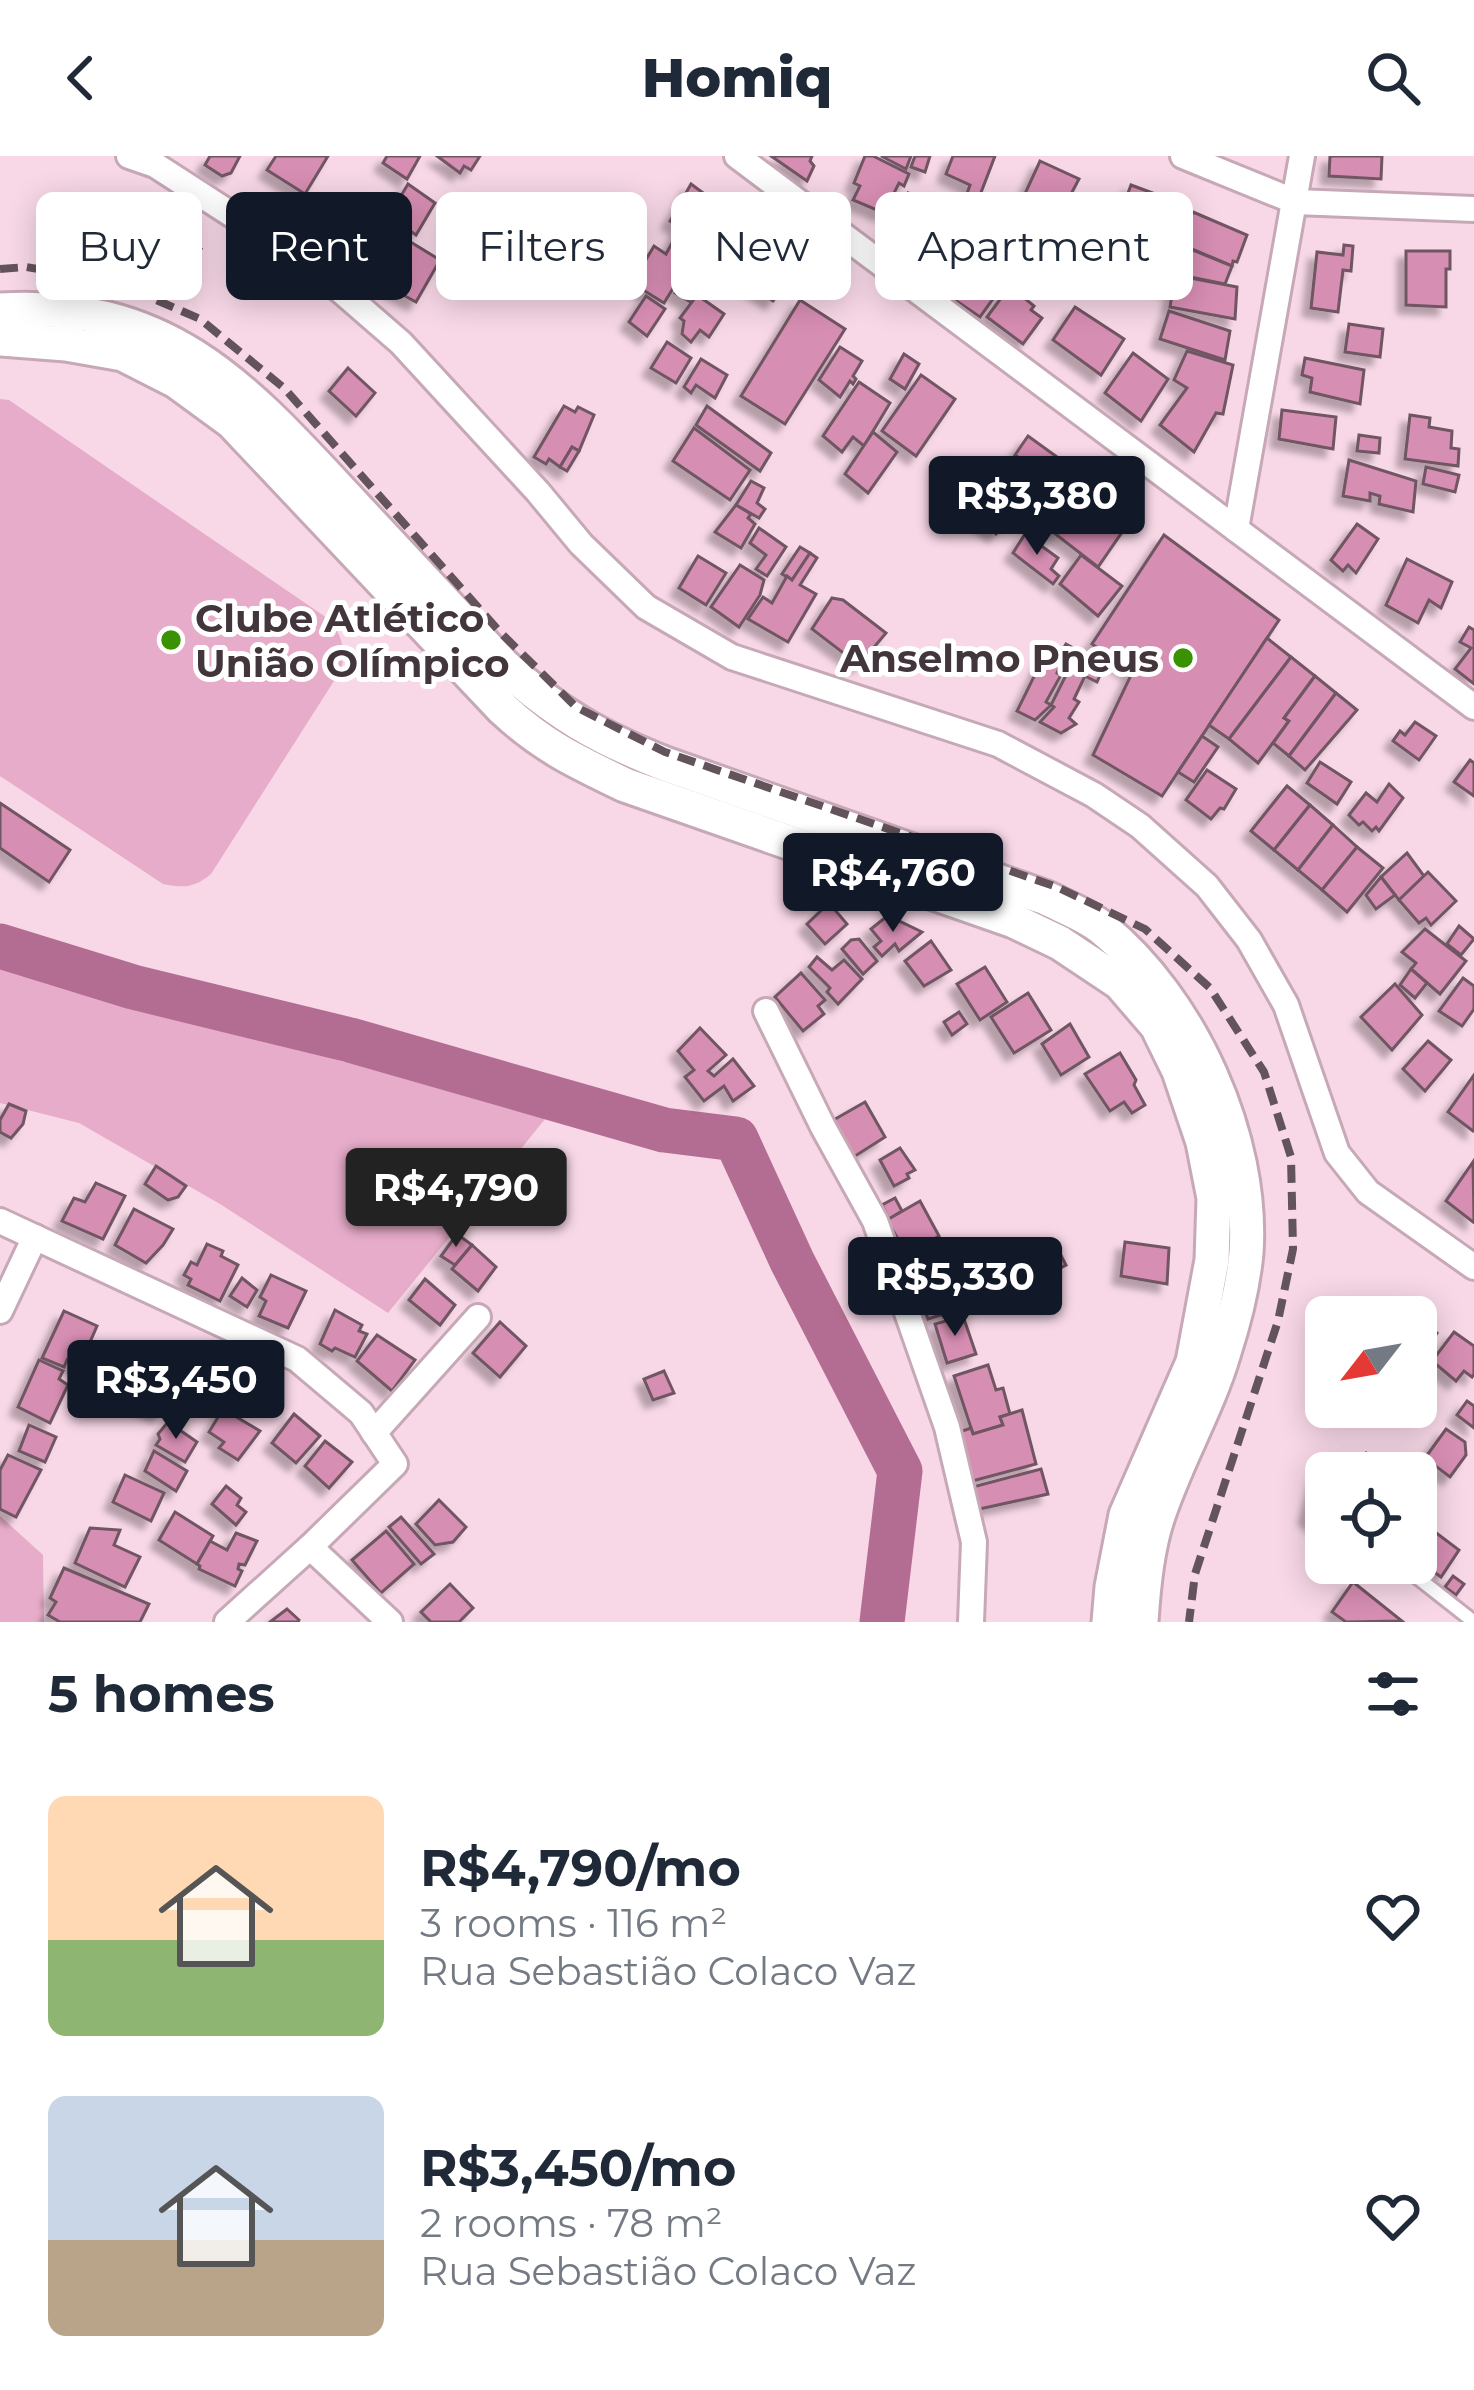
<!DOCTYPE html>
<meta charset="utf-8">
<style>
:root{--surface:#fff;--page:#f2f2f3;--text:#1f2937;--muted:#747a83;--accent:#111827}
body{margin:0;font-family:Montserrat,sans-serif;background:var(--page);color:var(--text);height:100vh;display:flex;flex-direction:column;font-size:45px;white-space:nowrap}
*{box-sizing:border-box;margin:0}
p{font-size:39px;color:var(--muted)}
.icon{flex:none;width:66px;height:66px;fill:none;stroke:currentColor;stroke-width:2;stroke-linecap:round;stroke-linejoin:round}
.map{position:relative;height:1466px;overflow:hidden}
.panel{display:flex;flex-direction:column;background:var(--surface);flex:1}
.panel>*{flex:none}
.hud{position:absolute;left:36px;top:36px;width:1404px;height:108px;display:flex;gap:24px}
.needle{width:78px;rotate:239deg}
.tools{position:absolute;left:1305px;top:1140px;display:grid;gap:24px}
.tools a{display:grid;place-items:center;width:132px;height:132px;border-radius:18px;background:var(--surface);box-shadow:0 6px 30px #0003;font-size:60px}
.price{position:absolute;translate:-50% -102px;padding:0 27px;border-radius:12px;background:var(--accent);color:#fff;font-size:39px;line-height:78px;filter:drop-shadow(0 3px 6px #0008)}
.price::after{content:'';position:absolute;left:50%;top:72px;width:36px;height:27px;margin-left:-18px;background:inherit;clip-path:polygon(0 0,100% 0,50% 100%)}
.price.on{background:#222;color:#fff}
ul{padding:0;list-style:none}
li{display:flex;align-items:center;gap:36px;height:300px;padding:0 48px}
li span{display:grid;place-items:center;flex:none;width:336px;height:240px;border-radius:18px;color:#555}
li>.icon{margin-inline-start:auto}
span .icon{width:144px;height:144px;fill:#fffc;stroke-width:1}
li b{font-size:51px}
h2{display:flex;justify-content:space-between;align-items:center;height:144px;padding:0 48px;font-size:51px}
.pill{padding:0 42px;border-radius:18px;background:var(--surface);box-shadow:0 6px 30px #0003;font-size:42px;line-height:108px}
.pill.on{background:var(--accent);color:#fff}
header{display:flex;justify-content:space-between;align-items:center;height:156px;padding:0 48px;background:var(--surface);font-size:54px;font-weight:800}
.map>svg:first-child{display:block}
.green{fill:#e7acc9}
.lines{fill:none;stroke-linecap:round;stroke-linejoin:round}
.river{stroke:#b46d92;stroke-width:45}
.building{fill:#d78eb3;stroke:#705562;stroke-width:3;filter:url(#shadow)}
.lane-casing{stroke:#c6a8b6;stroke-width:18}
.street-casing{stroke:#c6a8b6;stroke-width:30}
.secondary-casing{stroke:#c6a8b6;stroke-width:39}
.lane{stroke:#fff;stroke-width:12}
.street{stroke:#fff;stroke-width:24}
.secondary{stroke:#fff;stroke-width:33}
.rail{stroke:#63535b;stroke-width:8;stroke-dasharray:18 9;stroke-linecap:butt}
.poi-dot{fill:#3b9200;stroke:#fff;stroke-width:4.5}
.labels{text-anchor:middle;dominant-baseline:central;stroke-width:10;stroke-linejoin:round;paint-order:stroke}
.poi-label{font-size:39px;font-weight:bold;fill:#42363c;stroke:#fff;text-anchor:start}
</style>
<header><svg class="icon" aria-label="back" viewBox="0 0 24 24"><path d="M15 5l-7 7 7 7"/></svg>Homiq<svg class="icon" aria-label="search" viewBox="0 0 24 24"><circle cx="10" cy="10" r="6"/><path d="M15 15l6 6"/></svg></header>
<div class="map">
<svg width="1474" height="1466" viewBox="0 0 1474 1466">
<defs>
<filter id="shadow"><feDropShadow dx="-8" dy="8" stdDeviation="3" flood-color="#0004"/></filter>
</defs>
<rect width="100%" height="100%" fill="#f8d8e7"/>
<g class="green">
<path d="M0,243L9,244L330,464C342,480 346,494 341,514L211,718C194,732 184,732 163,728L0,620Z"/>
<polygon points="0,808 545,963 388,1157 220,1048 79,967 0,947"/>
<polygon points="0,1360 43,1399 44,1466 0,1466"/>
</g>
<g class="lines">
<polyline class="river" points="0,790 133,831 350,884 664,974 736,983 792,1105 900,1315 882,1466"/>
</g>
<g class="building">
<polygon points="210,0 240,0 231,17 222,20 205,9"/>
<polygon points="276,0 328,0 305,38 267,14"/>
<polygon points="387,0 420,0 407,23 383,7"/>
<polygon points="437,0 480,0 471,14 464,10 460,17"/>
<polygon points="771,0 812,0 810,5 814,10 807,25"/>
<polygon points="865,0 873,0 909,18 904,30 899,27 884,57 853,44 860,30 854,27"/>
<polygon points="881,0 911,0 906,13"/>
<polygon points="915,0 930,0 925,16 911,11"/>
<polygon points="953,0 995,0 975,52 964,46 970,29 946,18"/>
<polygon points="1330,0 1382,0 1381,23 1329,20"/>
<polygon points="1040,5 1079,23 1060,59 1023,42"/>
<polygon points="408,28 435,47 416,79 389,60"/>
<polygon points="691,28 722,51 701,88 689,79 684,86 692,91 686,101 680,97 674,104 685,113 664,147 632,127 654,90 666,98 680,72 670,65"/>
<polygon points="1131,29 1166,42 1149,94 1112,80"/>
<polygon points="908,37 949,52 946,64 904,49"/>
<polygon points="1193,56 1247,79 1237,106 1233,105 1232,110 1180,88"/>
<polygon points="915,58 948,82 933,104 900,80"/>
<polygon points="720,62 738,73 692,147 675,137"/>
<polygon points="969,65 1021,104 980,161 942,135 952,120 939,111"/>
<polygon points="1163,73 1181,80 1176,91 1180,92 1169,132 1147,124"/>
<polygon points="179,76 197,84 194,90 201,93 189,116 156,101 166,77 177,82"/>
<polygon points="374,76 392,87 393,95 379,117 358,107"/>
<polygon points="409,85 440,104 416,146 383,128"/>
<polygon points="741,86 762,98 741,127 721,113"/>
<polygon points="1089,87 1104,95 1097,113 1080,105"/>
<polygon points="1344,89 1353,90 1351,115 1343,114 1338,156 1311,152 1317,96 1343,99"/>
<polygon points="1183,90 1232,110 1225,128 1175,118"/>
<polygon points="775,91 803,110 797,120 792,117 773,145 749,129"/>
<polygon points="1406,95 1450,95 1450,113 1446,113 1446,151 1406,149"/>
<polygon points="1175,119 1237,131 1235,163 1170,151"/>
<polygon points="1010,130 1034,150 1031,154 1042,162 1023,188 987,161"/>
<polygon points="697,139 724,158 709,181 700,174 691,186 682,178 684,165 680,162"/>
<polygon points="646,140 665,153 647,180 629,166"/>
<polygon points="800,144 845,173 785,268 741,240"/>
<polygon points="1075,151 1124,183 1101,219 1053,184"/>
<polygon points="1169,155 1230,175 1225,204 1160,183"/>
<polygon points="1349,168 1383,173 1380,201 1345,196"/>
<polygon points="667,186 691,202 676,227 651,212"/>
<polygon points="840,191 862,205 853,220 856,223 853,228 850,225 840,241 819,224"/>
<polygon points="1187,195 1233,209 1223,258 1216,257 1194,296 1160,269 1187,232 1174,224"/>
<polygon points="1133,197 1168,223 1141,265 1105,237"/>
<polygon points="904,198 919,208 905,233 890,223"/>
<polygon points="1305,202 1364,214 1360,248 1310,236 1312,222 1302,219"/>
<polygon points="701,203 727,219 715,242 696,229 691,237 684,231"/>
<polygon points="348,212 375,237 356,260 329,235"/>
<polygon points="921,219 955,243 916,300 882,275"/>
<polygon points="859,226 890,247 864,290 853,281 842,296 823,280"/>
<polygon points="564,250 575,256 578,251 594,259 579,295 572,291 560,311 549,303 546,308 534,301"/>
<polygon points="707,250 771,297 760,315 696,269"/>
<polygon points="1282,254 1336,261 1333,293 1279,283"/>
<polygon points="1410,259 1430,262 1429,271 1452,275 1451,292 1459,293 1458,310 1405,303"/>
<polygon points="694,272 750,314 730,344 673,305"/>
<polygon points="873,276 897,296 868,337 845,318"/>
<polygon points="1359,279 1380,282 1379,297 1357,295"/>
<polygon points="1028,280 1064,306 1046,330 1022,313 1027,307 1015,299"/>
<polygon points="572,291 579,295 567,315 560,311"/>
<polygon points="1349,304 1416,325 1413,356 1379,348 1380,340 1370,337 1370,345 1343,340"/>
<polygon points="1013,309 1044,333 1031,350 1000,327"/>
<polygon points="1426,311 1459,319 1455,336 1423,328"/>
<polygon points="1063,324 1088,343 1092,337 1129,366 1098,411 1036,363"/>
<polygon points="751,325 764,332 757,347 765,353 759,362 736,349"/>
<polygon points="980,340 1008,364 996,378 968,355"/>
<polygon points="736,349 751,358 748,362 755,368 741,392 715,376"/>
<polygon points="1357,368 1378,383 1356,417 1348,409 1343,415 1331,404"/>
<polygon points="759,372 786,391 767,420 756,413 766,399 750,387"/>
<polygon points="1025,378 1058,402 1051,413 1059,420 1053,428 1013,397"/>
<polygon points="1164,379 1279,464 1162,640 1093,599 1132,517 1092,488"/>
<polygon points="800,391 810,397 792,424 782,418"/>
<polygon points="810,397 817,402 800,429 816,438 788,486 748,463 763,441 772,447 787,420 792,424"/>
<polygon points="1081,399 1122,430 1098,460 1060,428"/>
<polygon points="698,400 726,417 706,449 679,432"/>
<polygon points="1407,403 1452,426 1441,452 1429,444 1418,467 1386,449"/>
<polygon points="740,409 764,424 760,439 739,471 711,451"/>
<polygon points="832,442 843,444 886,477 859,509 812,473"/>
<polygon points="1469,471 1474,474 1474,528 1455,513 1471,492 1460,486"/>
<polygon points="1267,482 1291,501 1229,583 1209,569"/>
<polygon points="1066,488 1081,496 1074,509 1057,503"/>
<polygon points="1046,496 1062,505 1057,517 1061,519 1046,546 1051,549 1035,564 1017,555"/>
<polygon points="1291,501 1315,520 1284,562 1289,565 1258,607 1229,583"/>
<polygon points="1091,504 1104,510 1097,526 1085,520"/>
<polygon points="1070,511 1085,520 1074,543 1079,546 1069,562 1076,568 1061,577 1040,566 1054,551 1051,549"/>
<polygon points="1315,520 1336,537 1289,600 1273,587 1289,565 1284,562"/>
<polygon points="1336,537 1357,554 1305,614 1289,600"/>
<polygon points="1415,566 1436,580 1419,604 1393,585 1400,575 1405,579"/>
<polygon points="1202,580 1218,591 1194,626 1178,616"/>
<polygon points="1470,604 1474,607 1474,640 1454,626"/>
<polygon points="1320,606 1351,626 1337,648 1307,627"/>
<polygon points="1207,614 1236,633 1224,653 1220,652 1211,663 1186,644"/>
<polygon points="1389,628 1403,642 1379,675 1376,671 1372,675 1363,666 1359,669 1349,659 1366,637 1377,646"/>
<polygon points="1287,630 1310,649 1274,694 1251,675"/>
<polygon points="0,647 70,694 49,726 0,692"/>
<polygon points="1310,649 1333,669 1298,714 1274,694"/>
<polygon points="1333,669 1357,691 1322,734 1298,714"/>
<polygon points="1357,691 1383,712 1347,756 1322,734"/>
<polygon points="1407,697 1424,720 1399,744 1381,721"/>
<polygon points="1428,716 1456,745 1431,769 1426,762 1419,767 1399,744"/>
<polygon points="1381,721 1395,739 1376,753 1366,739"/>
<polygon points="829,747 847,768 825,788 807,768"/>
<polygon points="886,761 899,765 922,776 899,795 895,788 882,800 874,791 881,785 871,773"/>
<polygon points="1459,770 1474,783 1461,799 1447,788"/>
<polygon points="1425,773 1466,805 1440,838 1411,813 1416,807 1402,796"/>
<polygon points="859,783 877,805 863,818 842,793 851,784"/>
<polygon points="931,785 951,814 924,830 905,805"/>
<polygon points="817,801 832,814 844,804 862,823 838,848 827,836 830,832 809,811"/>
<polygon points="985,811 1007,846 980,864 957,828"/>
<polygon points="1411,813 1427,827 1415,842 1400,829"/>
<polygon points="801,817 825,844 818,850 824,858 803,875 775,841"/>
<polygon points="1463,822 1474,830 1474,853 1462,870 1439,855"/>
<polygon points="1395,828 1422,859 1392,894 1361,861"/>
<polygon points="1028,837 1051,874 1014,897 991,861"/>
<polygon points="959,856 967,868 952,879 944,866"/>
<polygon points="1070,868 1089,901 1061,919 1042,888"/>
<polygon points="700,872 726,899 708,915 714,920 733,903 754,930 733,945 724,930 704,945 685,921 694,914 678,895"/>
<polygon points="1428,885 1451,904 1425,935 1403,913"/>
<polygon points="1120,897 1136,924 1134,929 1145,949 1132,957 1124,946 1110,955 1085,918"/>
<polygon points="1474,919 1474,974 1473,975 1448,956"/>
<polygon points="865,946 885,981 852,1002 830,966"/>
<polygon points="9,948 26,955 23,968 11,982 0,976 0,964"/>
<polygon points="900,992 915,1014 907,1018 909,1022 894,1030 880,1004"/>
<polygon points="1473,1006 1474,1064 1473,1066 1446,1045"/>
<polygon points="156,1010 186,1030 178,1041 168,1044 145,1028"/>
<polygon points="96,1027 125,1040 103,1083 62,1065 74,1042 85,1046"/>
<polygon points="895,1042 902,1055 889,1063 882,1049"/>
<polygon points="920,1045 939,1080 907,1099 887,1064"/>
<polygon points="134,1053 173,1073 163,1089 146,1107 115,1089"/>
<polygon points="457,1078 472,1089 455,1109 441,1100"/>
<polygon points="1053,1084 1066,1109 1045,1120 1031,1096"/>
<polygon points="1125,1086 1169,1092 1167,1128 1121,1120"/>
<polygon points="207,1088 223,1095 221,1100 238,1109 220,1145 188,1129 191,1123 184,1119 191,1106 197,1109"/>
<polygon points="472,1089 496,1111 478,1135 452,1113"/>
<polygon points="271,1119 306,1135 288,1172 259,1160 266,1145 260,1141"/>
<polygon points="242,1122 257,1134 247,1151 230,1140"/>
<polygon points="946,1122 956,1154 928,1163 917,1131"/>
<polygon points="425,1123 455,1149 440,1169 409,1144"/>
<polygon points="335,1154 362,1169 359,1175 367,1178 355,1201 335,1192 332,1195 320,1188"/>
<polygon points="64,1155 97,1170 79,1211 67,1204 64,1211 42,1202"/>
<polygon points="963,1160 976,1198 947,1207 935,1168"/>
<polygon points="1416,1161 1437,1177 1416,1208"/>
<polygon points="500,1166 526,1190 500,1221 473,1197"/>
<polygon points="1454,1176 1474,1190 1474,1218 1472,1221 1464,1215 1456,1225 1432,1205"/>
<polygon points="377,1179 415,1204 392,1235 357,1205"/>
<polygon points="39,1204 63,1215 59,1223 68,1229 50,1267 18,1251"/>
<polygon points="135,1209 175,1228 160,1258 120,1239"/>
<polygon points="988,1209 996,1234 1003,1232 1010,1258 1000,1261 1003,1269 973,1278 954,1220"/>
<polygon points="664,1215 674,1237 653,1244 644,1223"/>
<polygon points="1467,1245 1474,1250 1474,1272 1457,1259"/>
<polygon points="223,1253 260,1275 238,1304 219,1292 224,1286 209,1276"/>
<polygon points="1022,1254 1036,1308 965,1327 951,1279 971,1272 973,1278 1003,1269 1000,1261"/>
<polygon points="294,1258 320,1280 296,1307 272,1287"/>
<polygon points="168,1266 197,1286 185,1306 156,1289 160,1283 158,1278"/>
<polygon points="29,1269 56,1281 45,1306 19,1295"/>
<polygon points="1446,1273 1465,1286 1466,1299 1450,1321 1425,1302"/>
<polygon points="325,1285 352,1306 329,1332 305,1310"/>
<polygon points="154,1295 187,1315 176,1335 145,1315"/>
<polygon points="1366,1297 1390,1317 1337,1317 1342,1307 1353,1312"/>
<polygon points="8,1299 41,1314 16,1361 0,1353 0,1314"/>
<polygon points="1320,1311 1327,1317 1326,1378 1307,1360"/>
<polygon points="1041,1313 1048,1338 975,1354 969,1332"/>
<polygon points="125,1319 164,1337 151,1365 113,1346"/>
<polygon points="226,1330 241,1342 237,1349 246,1356 236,1369 212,1348"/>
<polygon points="439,1344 466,1371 453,1386 435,1389 416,1368"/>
<polygon points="175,1356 213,1380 197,1408 159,1384"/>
<polygon points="401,1361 434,1398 421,1408 389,1371"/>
<polygon points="90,1372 120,1374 114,1389 140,1401 125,1431 75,1407"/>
<polygon points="386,1375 414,1408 381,1437 352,1404"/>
<polygon points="1435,1376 1459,1394 1441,1421 1416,1403"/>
<polygon points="236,1377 257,1385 245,1409 239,1408 238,1413 242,1415 235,1430 199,1413 200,1410 197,1408 210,1385 227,1394"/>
<polygon points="64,1412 149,1448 140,1466 60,1466 48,1459 56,1446 50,1442"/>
<polygon points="1453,1420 1464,1428 1456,1439 1445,1431"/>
<polygon points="1353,1426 1402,1465 1346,1466 1332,1456"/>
<polygon points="450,1428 473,1452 459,1466 431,1466 421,1456"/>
<polygon points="287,1453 299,1464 298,1466 270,1466"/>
</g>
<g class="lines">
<defs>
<polyline id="lane" points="1399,1407 1474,1466"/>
<g id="street">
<polyline points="129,0 155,9 288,95 340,134 401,187 538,336 581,388 646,451 732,501 998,588 1094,639 1140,670 1207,730 1249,784 1286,849 1337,997 1368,1036 1474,1111"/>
<polyline points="737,0 1474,551"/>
<polyline points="1183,0 1296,46 1474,53"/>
<polyline points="1236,373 1302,0"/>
<polyline points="766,855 823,971 875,1065 947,1271 974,1386 971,1466"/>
<polyline points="0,1065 297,1203 361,1257 395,1308 310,1391 227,1466"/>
<polyline points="0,1155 35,1081"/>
<polyline points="374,1277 478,1161"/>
<polyline points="310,1391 390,1466"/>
</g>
<g id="secondary">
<path d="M0,154C167,144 243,230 347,342C400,398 452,454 504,510C557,558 599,582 665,608L1046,742C1064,751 1086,759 1102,772C1191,844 1254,982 1246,1097C1243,1130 1234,1165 1224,1196C1207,1254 1174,1308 1156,1366C1146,1398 1143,1433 1141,1466"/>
<path d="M0,183L66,188L123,198L176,225L232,266L503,553C543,590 575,605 625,629L1014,765L1060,787L1120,827L1157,870L1179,915L1203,986L1214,1042L1212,1104L1193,1206L1126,1359L1112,1431L1109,1466"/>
</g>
</defs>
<use href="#lane" class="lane-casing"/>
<use href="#street" class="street-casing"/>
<use href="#secondary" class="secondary-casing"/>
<use href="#lane" class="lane"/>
<use href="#street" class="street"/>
<use href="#secondary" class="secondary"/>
<polyline class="rail" points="0,113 26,111 115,126 200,163 284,232 500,476 576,551 665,596 1057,731 1145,773 1210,832 1264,916 1291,1001 1293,1093 1278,1165 1195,1418 1189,1466"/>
</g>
<g class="poi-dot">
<circle cx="171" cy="484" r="12"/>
<circle cx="1183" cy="502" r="12"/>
</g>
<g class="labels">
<g class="poi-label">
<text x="195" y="462">Clube Atlético<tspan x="195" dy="45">União Olímpico</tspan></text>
<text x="1159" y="502" text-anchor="end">Anselmo Pneus</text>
</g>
</g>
</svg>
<div class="tools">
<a><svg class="needle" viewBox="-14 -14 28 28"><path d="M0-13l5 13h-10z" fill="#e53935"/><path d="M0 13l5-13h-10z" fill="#747a83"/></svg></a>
<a><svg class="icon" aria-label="locate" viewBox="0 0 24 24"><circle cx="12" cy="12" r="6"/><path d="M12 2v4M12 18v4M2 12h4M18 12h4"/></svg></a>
</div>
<b class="price" style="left:1037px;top:402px">R$3,380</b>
<b class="price" style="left:893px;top:779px">R$4,760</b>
<b class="price on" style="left:456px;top:1094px">R$4,790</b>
<b class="price" style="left:955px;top:1183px">R$5,330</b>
<b class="price" style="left:176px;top:1286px">R$3,450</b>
<div class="hud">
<a class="pill">Buy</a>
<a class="pill on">Rent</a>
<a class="pill">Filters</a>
<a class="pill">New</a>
<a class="pill">Apartment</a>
</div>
</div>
<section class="panel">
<h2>5 homes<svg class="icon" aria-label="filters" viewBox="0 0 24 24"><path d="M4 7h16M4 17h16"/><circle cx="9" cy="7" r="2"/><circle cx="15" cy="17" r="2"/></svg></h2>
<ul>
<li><span style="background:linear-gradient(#ffd9b3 60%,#8fb573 0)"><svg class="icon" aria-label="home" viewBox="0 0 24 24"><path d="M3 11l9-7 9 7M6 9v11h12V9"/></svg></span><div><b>R$4,790/mo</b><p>3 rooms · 116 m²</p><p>Rua Sebastião Colaco Vaz</p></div><svg class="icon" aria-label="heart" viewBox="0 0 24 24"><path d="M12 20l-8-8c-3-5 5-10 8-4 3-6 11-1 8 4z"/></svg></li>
<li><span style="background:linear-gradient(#c9d6e8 60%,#b9a48a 0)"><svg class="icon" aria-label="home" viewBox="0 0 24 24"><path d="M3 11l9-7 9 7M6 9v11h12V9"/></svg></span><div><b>R$3,450/mo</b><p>2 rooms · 78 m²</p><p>Rua Sebastião Colaco Vaz</p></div><svg class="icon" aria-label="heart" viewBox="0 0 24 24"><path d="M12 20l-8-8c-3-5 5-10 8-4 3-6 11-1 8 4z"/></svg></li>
</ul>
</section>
